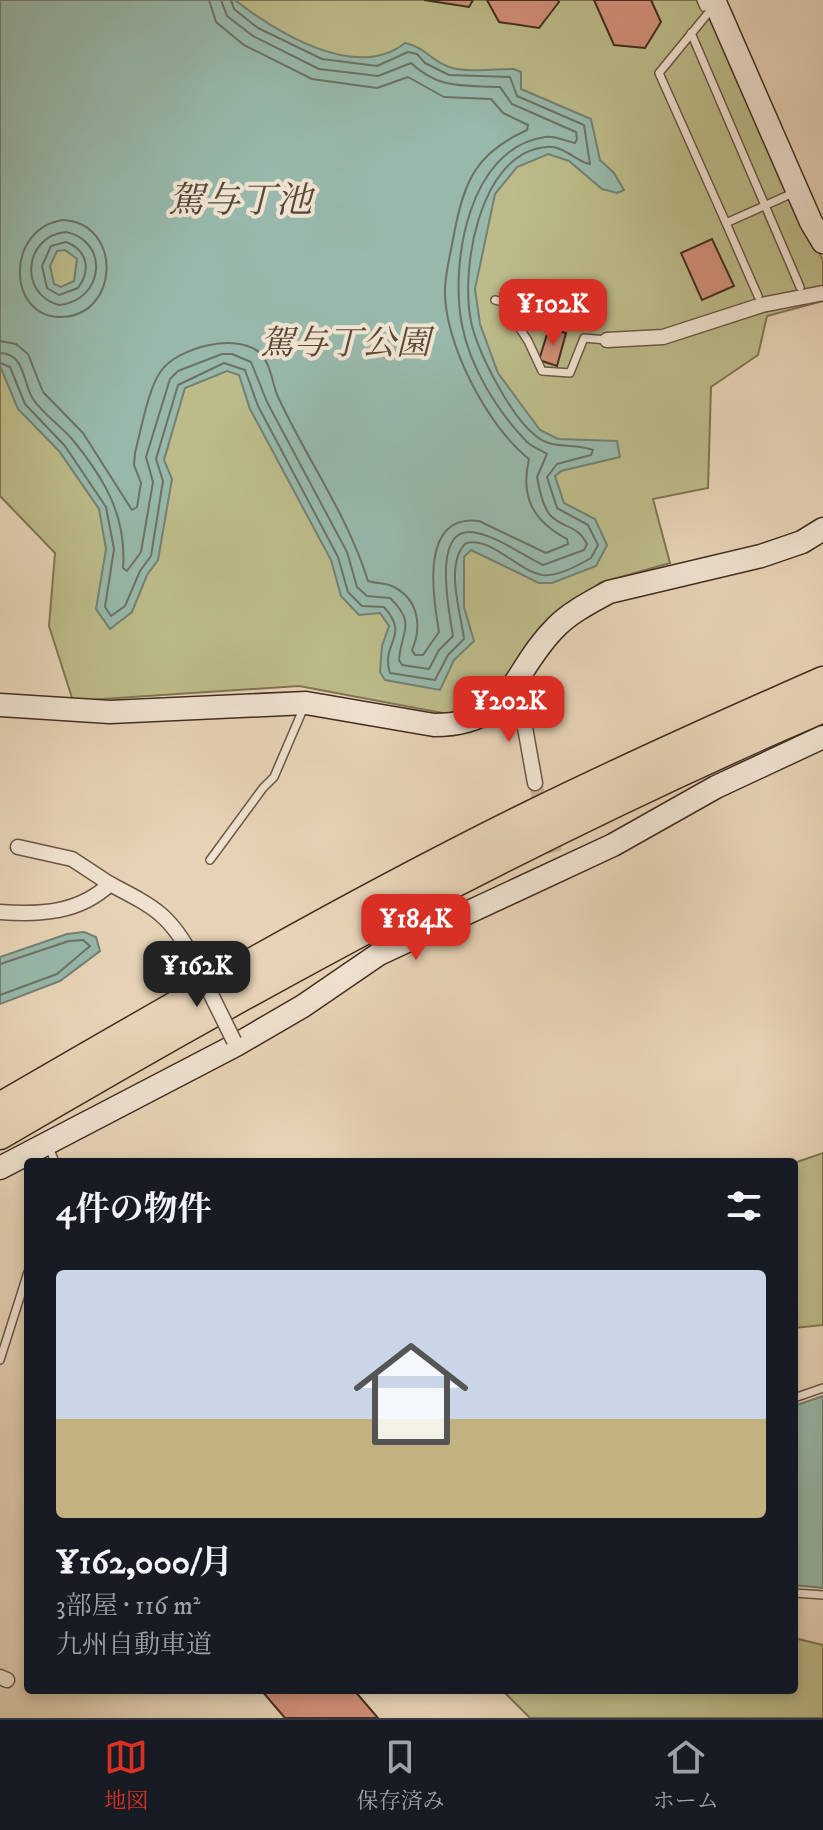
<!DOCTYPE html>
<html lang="ja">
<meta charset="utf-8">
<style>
:root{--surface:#171b24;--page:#20242c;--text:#f1f3f6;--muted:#9ea1a6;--line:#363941;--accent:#d93025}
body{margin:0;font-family:"IM FELL DW Pica","Noto Serif JP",serif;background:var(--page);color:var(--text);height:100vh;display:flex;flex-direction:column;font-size:30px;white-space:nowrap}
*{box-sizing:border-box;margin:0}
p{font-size:26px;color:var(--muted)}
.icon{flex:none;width:44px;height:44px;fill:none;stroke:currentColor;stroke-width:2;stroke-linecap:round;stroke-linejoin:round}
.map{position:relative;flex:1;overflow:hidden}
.details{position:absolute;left:24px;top:1158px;width:774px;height:536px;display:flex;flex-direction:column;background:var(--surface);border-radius:8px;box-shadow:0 4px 12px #0003}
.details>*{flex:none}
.price{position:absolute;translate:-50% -68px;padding:0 18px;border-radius:16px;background:var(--accent);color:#fff;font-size:26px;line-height:52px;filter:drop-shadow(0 2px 4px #0008)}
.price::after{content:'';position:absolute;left:50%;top:48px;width:24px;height:18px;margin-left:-12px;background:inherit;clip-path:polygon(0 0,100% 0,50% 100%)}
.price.selected{background:#222;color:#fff}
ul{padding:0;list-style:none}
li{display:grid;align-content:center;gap:16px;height:424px;padding:0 32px}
li span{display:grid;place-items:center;height:248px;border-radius:8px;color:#555}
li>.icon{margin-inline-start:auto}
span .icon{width:144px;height:144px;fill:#fffc;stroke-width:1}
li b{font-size:34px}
h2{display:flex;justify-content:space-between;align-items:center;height:96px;padding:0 32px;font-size:34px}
.tabs{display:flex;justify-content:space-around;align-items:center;height:112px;border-top:2px solid var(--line);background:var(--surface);font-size:22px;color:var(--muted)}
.tabs a{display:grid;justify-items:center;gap:4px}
.tabs .selected{color:var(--accent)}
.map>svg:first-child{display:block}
.green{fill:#bcbb89;stroke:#807454;stroke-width:2}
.water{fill:#97b8aa;stroke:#758073;stroke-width:2;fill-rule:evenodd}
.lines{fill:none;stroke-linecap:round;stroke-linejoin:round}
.shore{stroke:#6d7265;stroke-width:2}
.building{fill:#d18f78;stroke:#432d20;stroke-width:2}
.street-tunnel{stroke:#c6b298;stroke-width:14;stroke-dasharray:14 7;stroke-linecap:butt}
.lane-casing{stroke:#6c5646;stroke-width:10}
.street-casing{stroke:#6c5646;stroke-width:17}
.secondary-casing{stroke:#432d20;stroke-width:25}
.highway-casing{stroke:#432d20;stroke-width:31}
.lane{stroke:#efe2d0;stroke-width:7}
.street{stroke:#efe2d0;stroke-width:14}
.secondary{stroke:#efe2d0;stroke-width:22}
.highway{stroke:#e7d3b6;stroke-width:28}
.street-bridge-casing{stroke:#6c5646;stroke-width:17;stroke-linecap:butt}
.street-bridge{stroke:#efe2d0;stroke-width:14}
.labels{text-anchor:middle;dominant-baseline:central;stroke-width:8;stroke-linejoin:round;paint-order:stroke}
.park-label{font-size:34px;font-style:italic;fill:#5b4935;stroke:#efe2d0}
.water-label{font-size:36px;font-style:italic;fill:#54493c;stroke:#efe2d0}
</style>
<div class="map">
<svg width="823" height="1718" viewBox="0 0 823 1718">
<rect width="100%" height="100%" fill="#e7d3b6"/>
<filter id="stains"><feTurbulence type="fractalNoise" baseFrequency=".0025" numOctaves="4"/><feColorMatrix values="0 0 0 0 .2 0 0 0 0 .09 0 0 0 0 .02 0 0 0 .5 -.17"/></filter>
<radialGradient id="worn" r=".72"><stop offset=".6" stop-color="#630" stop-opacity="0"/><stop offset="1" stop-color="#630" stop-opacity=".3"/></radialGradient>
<g class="green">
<polygon points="0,0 702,0 784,187 823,260 823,301 767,316 758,355 711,387 708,488 653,499 670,563 600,583 549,621 513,672 478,710 453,715 299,686 73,701 49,626 55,553 0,496"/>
<polygon points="823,1153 823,1325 794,1328 794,1163"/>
<polygon points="794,1638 823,1645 823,1718 530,1718 502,1690 794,1690"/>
</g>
<g class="water">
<path d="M0,0H235C276,32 356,82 405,43C425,47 430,60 449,67C467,73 494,69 514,69L521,72V89L591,119L600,160L614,173L624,190L617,193L602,189L569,161L548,154L517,167L495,194L475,289L480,324L498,373L540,430L558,439L617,441L620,457L561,471L555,476L564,503L595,519L607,545L596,566L552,583H539L471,550L464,557V607L474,641L454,660L440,690L385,680L380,672L382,646L389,626L380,613L359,615L341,596L331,560L250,409L239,375L227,371L185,388L164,460L172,479L158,560L147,575L132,612L110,629L96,609L106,549L99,509L59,451L18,409L0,366ZM65,250L77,259L74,281L61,287L54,284L50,266L57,251Z"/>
<polygon points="84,932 96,937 100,951 60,981 0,1004 0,957 67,934"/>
<polygon points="823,1396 823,1588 794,1585 794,1406"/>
</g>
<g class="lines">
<g class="shore">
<path d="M63,220C123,223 120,317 60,317C6,316 6,228 63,220Z"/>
<path d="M66,232C110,241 104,301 59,305C18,294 24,236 66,232Z"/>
<path d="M66,242C88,250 91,271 78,288L59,295L47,288L42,266L51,246Z"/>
<path d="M0,341L16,344L28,354L43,392L83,433L132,510L137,507L141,483L134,465L135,453C141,430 148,389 161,371C177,348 238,331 261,354C272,366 272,385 279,399C308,461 348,516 368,581C376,584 385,582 394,587C419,600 422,627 412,650L415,655H423L439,632C433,598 419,513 479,521L546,553L568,544L567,539C533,521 520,497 529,459C487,426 443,341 445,288C446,270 451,251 454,234C464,181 476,153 527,130L528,125L503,113L491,99L444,97L408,77L377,88L312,79L244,45L216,22L209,0"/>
<path d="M0,353C26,354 22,382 33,399C43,414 60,425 72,439C104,478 127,516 123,568L127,571L141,552L153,482L146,457L170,379L178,371L222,354H232L251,362L267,402L347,552L357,587L367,596L390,598C417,624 401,631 399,660L402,665L429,669L439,650L453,636C450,615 429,521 477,533C500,538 522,555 543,565L584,550L587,544C577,524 563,529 550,515C543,507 539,488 537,477L547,454C541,450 532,447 527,442C497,411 470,367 462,325C450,264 468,148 545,137C554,135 565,141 575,143L577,139L576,132L512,104L500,87C463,85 440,90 411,63L378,76L319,69L253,36L227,16L221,0"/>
<path d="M0,363L10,367L25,404L65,446L106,507L114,549L105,607L111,616L125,606L140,571L151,556L163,481L156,459L178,385L224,363L245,370L258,406L338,557L348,592L362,606L384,607C411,637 380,643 390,673L435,680L448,655L464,639C461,613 444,564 466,543C493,537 517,571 543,575C557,577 579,565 591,558L598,545L588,525L557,508L547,477L557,464L591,455L593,450C575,442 554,451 536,436C511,417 480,356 472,326C459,274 478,153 546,147C564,145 576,162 590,164L584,125L517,96L510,77L449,75L425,63L417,54L408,52L377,66L322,59L258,28L234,9L231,0"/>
<polyline points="0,964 69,941 83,940 90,946 57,974 0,995"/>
</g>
</g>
<g class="building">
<polygon points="424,0 473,0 469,7"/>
<polygon points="487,0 558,0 559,2 539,28 499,22"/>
<polygon points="594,0 651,0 661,22 645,48 614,45"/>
<polygon points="712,239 734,286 702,300 681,253"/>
<polygon points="549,328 566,333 557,366 539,360"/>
<polygon points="261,1690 354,1690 378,1718 285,1718"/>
</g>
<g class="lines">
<polyline class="street-tunnel" points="535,783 555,852"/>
<defs>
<g id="lane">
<polyline points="701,0 704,7 709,1"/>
<polyline points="714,6 659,73 726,223 793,193"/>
<polyline points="691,33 800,287"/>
<polyline points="726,223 758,296"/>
<polyline points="495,300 503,302 528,341 542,371 570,373 584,338 607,340"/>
<polyline points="210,860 263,788 274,777 304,707"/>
<polyline points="49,1147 55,1162"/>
<polyline points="0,1360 28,1272"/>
<polyline points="794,1398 823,1388"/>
<polyline points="794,1593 823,1595"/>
</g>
<g id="street">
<polyline points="607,340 663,337 762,305 823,293"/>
<polyline points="509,695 524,722 535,783"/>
<polyline points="18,847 72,859 110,884"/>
<path d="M0,912C41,915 79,913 110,884C154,907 170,914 194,960"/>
<polyline points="0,1677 7,1680"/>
</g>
<g id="secondary">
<polyline points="714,0 811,222 823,242"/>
<path d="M0,705L110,712L306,703L434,725C514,725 510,672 557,626C571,612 591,602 609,592L761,556L802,542L823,529"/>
<polyline points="0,1168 236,1045 303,1006 379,954 613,845 716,787 823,737"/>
</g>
<g id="highway">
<path d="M0,1107C174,1006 350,904 531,815C627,768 725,724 823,681"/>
<path d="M0,1135C267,978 538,831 823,708"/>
</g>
</defs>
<use href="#lane" class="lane-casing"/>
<use href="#street" class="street-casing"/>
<use href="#secondary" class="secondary-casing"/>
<use href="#highway" class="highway-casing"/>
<use href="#lane" class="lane"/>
<use href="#street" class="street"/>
<use href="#secondary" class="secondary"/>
<use href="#highway" class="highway"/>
<defs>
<polyline id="street-bridge" points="194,960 234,1041"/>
</defs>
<use href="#street-bridge" class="street-bridge-casing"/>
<use href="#street-bridge" class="street-bridge"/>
</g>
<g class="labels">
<g class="park-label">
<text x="345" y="344">駕与丁公園</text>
</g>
<g class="water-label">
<text x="240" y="201">駕与丁池</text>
</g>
</g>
<rect width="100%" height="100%" filter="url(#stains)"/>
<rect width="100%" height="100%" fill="url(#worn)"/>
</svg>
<b class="price" style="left:553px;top:347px">¥102K</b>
<b class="price" style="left:509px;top:744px">¥202K</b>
<b class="price" style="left:416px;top:962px">¥184K</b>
<b class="price selected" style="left:197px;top:1009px">¥162K</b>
<section class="details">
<h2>4件の物件<svg class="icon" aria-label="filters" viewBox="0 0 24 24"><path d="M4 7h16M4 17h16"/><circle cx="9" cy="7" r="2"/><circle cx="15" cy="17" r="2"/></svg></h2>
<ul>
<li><span style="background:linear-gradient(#c9d6e8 60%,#c2b280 0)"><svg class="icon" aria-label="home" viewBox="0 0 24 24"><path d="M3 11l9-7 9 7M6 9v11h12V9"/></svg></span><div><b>¥162,000/月</b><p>3部屋 · 116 m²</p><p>九州自動車道</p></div></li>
</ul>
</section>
</div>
<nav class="tabs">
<a class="selected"><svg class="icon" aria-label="map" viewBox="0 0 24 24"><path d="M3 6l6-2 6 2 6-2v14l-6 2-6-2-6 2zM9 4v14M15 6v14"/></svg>地図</a>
<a><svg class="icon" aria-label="saved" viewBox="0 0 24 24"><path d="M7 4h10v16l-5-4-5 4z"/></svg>保存済み</a>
<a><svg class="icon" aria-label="home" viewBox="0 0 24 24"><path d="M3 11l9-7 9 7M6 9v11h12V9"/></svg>ホーム</a>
</nav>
